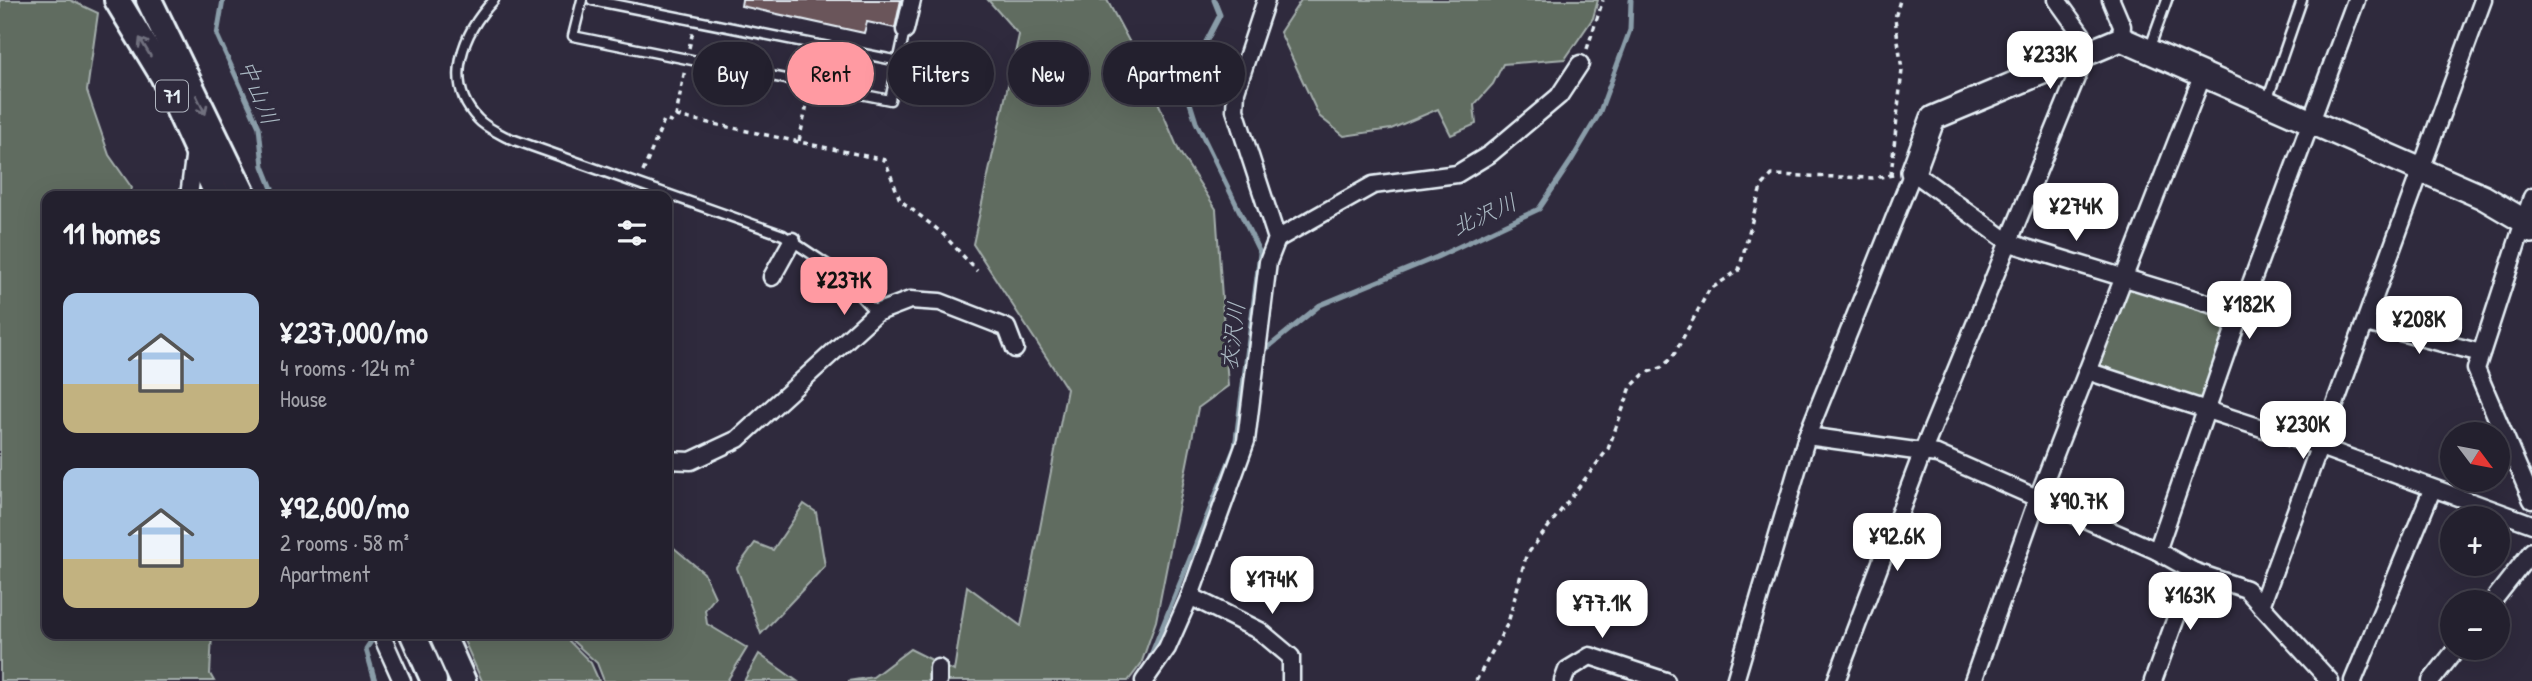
<!DOCTYPE html>
<meta charset="utf-8">
<style>
:root{--surface:#23202e;--page:#2b2836;--text:#f1f3f6;--muted:#a3a3aa;--line:#403e4a;--accent:#ff9aa2}
body{margin:0;font-family:"Patrick Hand","Klee One",sans-serif;background:var(--page);color:var(--text);height:100vh;display:flex;flex-direction:column;font-size:26px;white-space:nowrap}
*{box-sizing:border-box;margin:0}
p{font-size:23px;color:var(--muted)}
.icon{flex:none;width:38px;height:38px;fill:none;stroke:currentColor;stroke-width:2;stroke-linecap:round;stroke-linejoin:round}
.map{position:relative;flex:1;overflow:hidden}
.sheet{position:absolute;left:42px;top:191px;width:630px;height:448px;display:flex;flex-direction:column;background:var(--surface);border-radius:14px;box-shadow:0 7px 28px #0002,0 0 0 2px var(--line)}
.sheet>*{flex:none}
.hud{position:absolute;left:693px;top:42px;width:665px;height:63px;display:flex;gap:14px}
.needle{width:46px;rotate:122deg}
.buttons{position:absolute;left:2440px;top:422px;display:grid;gap:14px}
.buttons a{display:grid;place-items:center;width:70px;height:70px;border-radius:50%;background:var(--surface);box-shadow:0 7px 28px #0002,0 0 0 2px var(--line);font-size:35px}
.price{position:absolute;translate:-50% -60px;padding:0 16px;border-radius:14px;background:#fff;color:#222;font-size:23px;line-height:46px;filter:drop-shadow(0 2px 4px #0008)}
.price::after{content:'';position:absolute;left:50%;top:42px;width:21px;height:16px;margin-left:-10px;background:inherit;clip-path:polygon(0 0,100% 0,50% 100%)}
.price.on{background:var(--accent);color:#111}
ul{padding:0;list-style:none}
li{display:flex;align-items:center;gap:21px;height:175px;padding:0 21px}
li span{display:grid;place-items:center;flex:none;width:196px;height:140px;border-radius:14px;color:#555}
li>.icon{margin-inline-start:auto}
span .icon{width:84px;height:84px;fill:#fffc;stroke-width:1}
li b{font-size:30px}
h2{display:flex;justify-content:space-between;align-items:center;height:84px;padding:0 21px;font-size:30px}
.tag{padding:0 24px;border-radius:32px;background:var(--surface);box-shadow:0 7px 28px #0002,0 0 0 2px var(--line);font-size:24px;line-height:63px}
.tag.on{background:var(--accent);color:#111}
.map>svg:first-child{display:block}
.green{fill:#616c61;stroke:#a4aeac;stroke-width:2}
.lines{fill:none;stroke-linecap:round;stroke-linejoin:round}
.stream{stroke:#8a9da9;stroke-width:5}
.building{fill:#6b555a;stroke:#e8f1f8;stroke-width:2}
.lane-casing{stroke:#e8f1f8;stroke-width:13}
.street-casing{stroke:#e8f1f8;stroke-width:21}
.secondary-casing{stroke:#e8f1f8;stroke-width:28}
.primary-casing{stroke:#e8f1f8;stroke-width:30}
.path{stroke:#e8f1f8;stroke-width:3.5;stroke-dasharray:5 5;stroke-linecap:butt}
.lane{stroke:#2f2a3d;stroke-width:8}
.street{stroke:#2f2a3d;stroke-width:16}
.secondary{stroke:#2f2a3d;stroke-width:23}
.primary{stroke:#2f2a3d;stroke-width:24}
.oneway{stroke:#70707e}
.labels{text-anchor:middle;dominant-baseline:central;stroke-width:6;stroke-linejoin:round;paint-order:stroke}
.shield{fill:#2f2a3d;stroke:#b0b5c0;stroke-width:2}
.shield-label{font-size:19px;font-weight:bold;fill:#e8f1f8}
.water-label{font-size:23px;font-style:italic;fill:#aab9c3;stroke:#2f2a3d}
</style>
<div class="map">
<svg width="2532" height="681" viewBox="0 0 2532 681">
<rect width="100%" height="100%" fill="#2f2a3d"/>
<filter id="ink" filterUnits="userSpaceOnUse"><feTurbulence type="fractalNoise" baseFrequency=".0143" numOctaves="2"/><feDisplacementMap in="SourceGraphic" scale="14" xChannelSelector="R" yChannelSelector="G"/><feConvolveMatrix kernelMatrix="1 2 1 2 8 2 1 2 1" color-interpolation-filters="sRGB"/></filter>
<g filter="url(#ink)">
<g class="green">
<polygon points="0,0 70,0 98,13 87,91 109,155 132,188 128,196 47,196 47,634 212,634 210,674 214,681 0,681"/>
<polygon points="988,0 1107,0 1144,69 1179,151 1216,209 1228,386 1198,408 1156,621 1141,664 1128,681 848,681 873,677 910,649 954,671 967,586 1021,626 1067,389 973,244 1019,35"/>
<polygon points="1301,0 1598,0 1593,18 1565,59 1503,64 1493,84 1474,105 1476,124 1451,135 1438,109 1391,129 1344,136 1319,116 1280,32"/>
<polygon points="2134,287 2222,318 2229,323 2204,399 2197,402 2099,366 2097,360 2126,291"/>
<polygon points="804,504 816,512 825,566 761,634 737,568 755,543 773,550"/>
<polygon points="667,542 704,573 715,597 705,610 707,624 747,648 727,681 604,681 597,663 565,634 667,634"/>
<polygon points="461,634 562,634 591,663 599,681 482,681"/>
<polygon points="759,654 797,681 744,681"/>
</g>
<g class="lines">
<g class="stream">
<polyline points="223,0 217,35 259,127 263,166 275,196"/>
<polyline points="1260,354 1320,305 1437,257 1539,209 1571,161 1599,114 1630,30 1631,0"/>
<polyline points="1147,665 1235,447 1260,253 1196,122 1184,84 1220,15 1214,0"/>
<polyline points="375,681 366,649 376,634"/>
</g>
</g>
<polygon class="building" points="742,0 901,0 895,28 867,22 864,33 741,6"/>
<g class="lines">
<defs>
<g id="lane">
<path d="M494,0C464,31 442,82 478,119C485,127 497,132 506,137L783,235L837,271L876,313"/>
<polyline points="582,0 573,36 890,100 905,30"/>
<polyline points="592,0 899,61"/>
<polyline points="2149,50 2167,0"/>
<polyline points="2267,101 2302,0"/>
</g>
<g id="street">
<polyline points="2111,0 2122,26 2121,39"/>
<polyline points="905,30 912,0"/>
<polyline points="189,196 195,150"/>
<polyline points="2532,197 2476,369 2532,500"/>
<polyline points="1277,239 1373,185 1457,174 1490,154 1559,96 1580,64"/>
<polyline points="772,277 792,241"/>
<polyline points="2366,323 2481,353"/>
<polyline points="2087,371 2320,447 2532,524"/>
<polyline points="1807,436 1937,454 2157,551 2193,571 2246,589 2330,681"/>
<polyline points="667,460 691,461 738,439 876,313 910,300 940,302 1007,328 1015,349"/>
<polyline points="2157,551 2240,313 2356,0"/>
<polyline points="1190,596 1260,631 1291,657 1291,681"/>
<polyline points="2492,602 2532,551"/>
<polyline points="2261,606 2483,0"/>
<polyline points="381,634 402,681"/>
<polyline points="938,681 938,668"/>
<polyline points="1144,681 1167,648 1190,596 1246,441 1268,262 1277,239 1235,110 1236,91 1266,0"/>
<polyline points="1563,681 1567,670 1590,656 1666,681"/>
<polyline points="1735,681 1807,436 1913,172 2010,243 2240,313"/>
<polyline points="1836,681 1923,451 2087,51 2082,35 2057,0"/>
<polyline points="1973,681 2037,500 2203,74"/>
<polyline points="2153,681 2193,571"/>
<polyline points="2353,681 2432,490"/>
<polyline points="2431,681 2457,648"/>
</g>
<polyline id="secondary" points="1913,172 1933,118 2121,39 2483,197 2524,221 2532,231"/>
<g id="primary">
<polyline points="117,0 163,76 218,196"/>
<polyline points="149,0 244,196"/>
<polyline points="413,634 434,681"/>
<polyline points="442,634 463,681"/>
</g>
</defs>
<use href="#lane" class="lane-casing"/>
<use href="#street" class="street-casing"/>
<use href="#secondary" class="secondary-casing"/>
<use href="#primary" class="primary-casing"/>
<g class="path">
<polyline points="689,48 693,31"/>
<polyline points="1587,49 1603,0"/>
<polyline points="813,74 817,57"/>
<polyline points="676,116 885,160 900,200 942,233 977,271"/>
<polyline points="799,141 809,95"/>
<polyline points="643,172 664,120 671,122 676,116 685,69"/>
<polyline points="1891,175 1902,70 1895,18 1900,0"/>
<polyline points="1476,681 1508,623 1526,556 1608,449 1631,387 1645,373 1661,368 1672,358 1709,290 1739,270 1761,187 1772,175 1873,178 1894,175"/>
</g>
<use href="#lane" class="lane"/>
<use href="#street" class="street"/>
<use href="#secondary" class="secondary"/>
<use href="#primary" class="primary"/>
</g>
<defs><path id="oneway-shaft" d="M-6 0H5M1.5-3L5.5 0L1.5 3" fill="none" stroke-width="1.6" stroke-linecap="round" stroke-linejoin="round" transform="scale(1.75)"/></defs>
<g class="oneway">
<use href="#oneway-shaft" transform="translate(145 47) rotate(-121)"/>
<use href="#oneway-shaft" transform="translate(201 105) rotate(64)"/>
</g>
</g>
<g class="labels">
<rect class="shield" x="156" y="80.5" width="32" height="31" rx="5"/>
<g class="shield-label">
<text x="172" y="96">71</text>
</g>
<g class="water-label">
<text transform="translate(259 92) rotate(68)">中山川</text>
<text transform="translate(1484 214) rotate(-24)">北沢川</text>
<text transform="translate(1232 336) rotate(-83)">衣沢川</text>
</g>
</g>
</svg>
<div class="buttons">
<a><svg class="needle" viewBox="-14 -14 28 28"><path d="M0-13l5 13h-10z" fill="#e53935"/><path d="M0 13l5-13h-10z" fill="#a3a3aa"/></svg></a>
<a>+</a>
<a>−</a>
</div>
<b class="price" style="left:2050px;top:91px">¥233K</b>
<b class="price" style="left:2076px;top:243px">¥274K</b>
<b class="price on" style="left:844px;top:317px">¥237K</b>
<b class="price" style="left:2249px;top:341px">¥182K</b>
<b class="price" style="left:2419px;top:356px">¥208K</b>
<b class="price" style="left:2303px;top:461px">¥230K</b>
<b class="price" style="left:2079px;top:538px">¥90.7K</b>
<b class="price" style="left:1897px;top:573px">¥92.6K</b>
<b class="price" style="left:1272px;top:616px">¥174K</b>
<b class="price" style="left:2190px;top:632px">¥163K</b>
<b class="price" style="left:1602px;top:640px">¥77.1K</b>
<div class="hud">
<a class="tag">Buy</a>
<a class="tag on">Rent</a>
<a class="tag">Filters</a>
<a class="tag">New</a>
<a class="tag">Apartment</a>
</div>
<section class="sheet">
<h2>11 homes<svg class="icon" aria-label="filters" viewBox="0 0 24 24"><path d="M4 7h16M4 17h16"/><circle cx="9" cy="7" r="2"/><circle cx="15" cy="17" r="2"/></svg></h2>
<ul>
<li><span style="background:linear-gradient(#a9c7e8 65%,#c2b280 0)"><svg class="icon" aria-label="home" viewBox="0 0 24 24"><path d="M3 11l9-7 9 7M6 9v11h12V9"/></svg></span><div><b>¥237,000/mo</b><p>4 rooms · 124 m²</p><p>House</p></div></li>
<li><span style="background:linear-gradient(#a9c7e8 65%,#c2b280 0)"><svg class="icon" aria-label="home" viewBox="0 0 24 24"><path d="M3 11l9-7 9 7M6 9v11h12V9"/></svg></span><div><b>¥92,600/mo</b><p>2 rooms · 58 m²</p><p>Apartment</p></div></li>
</ul>
</section>
</div>
